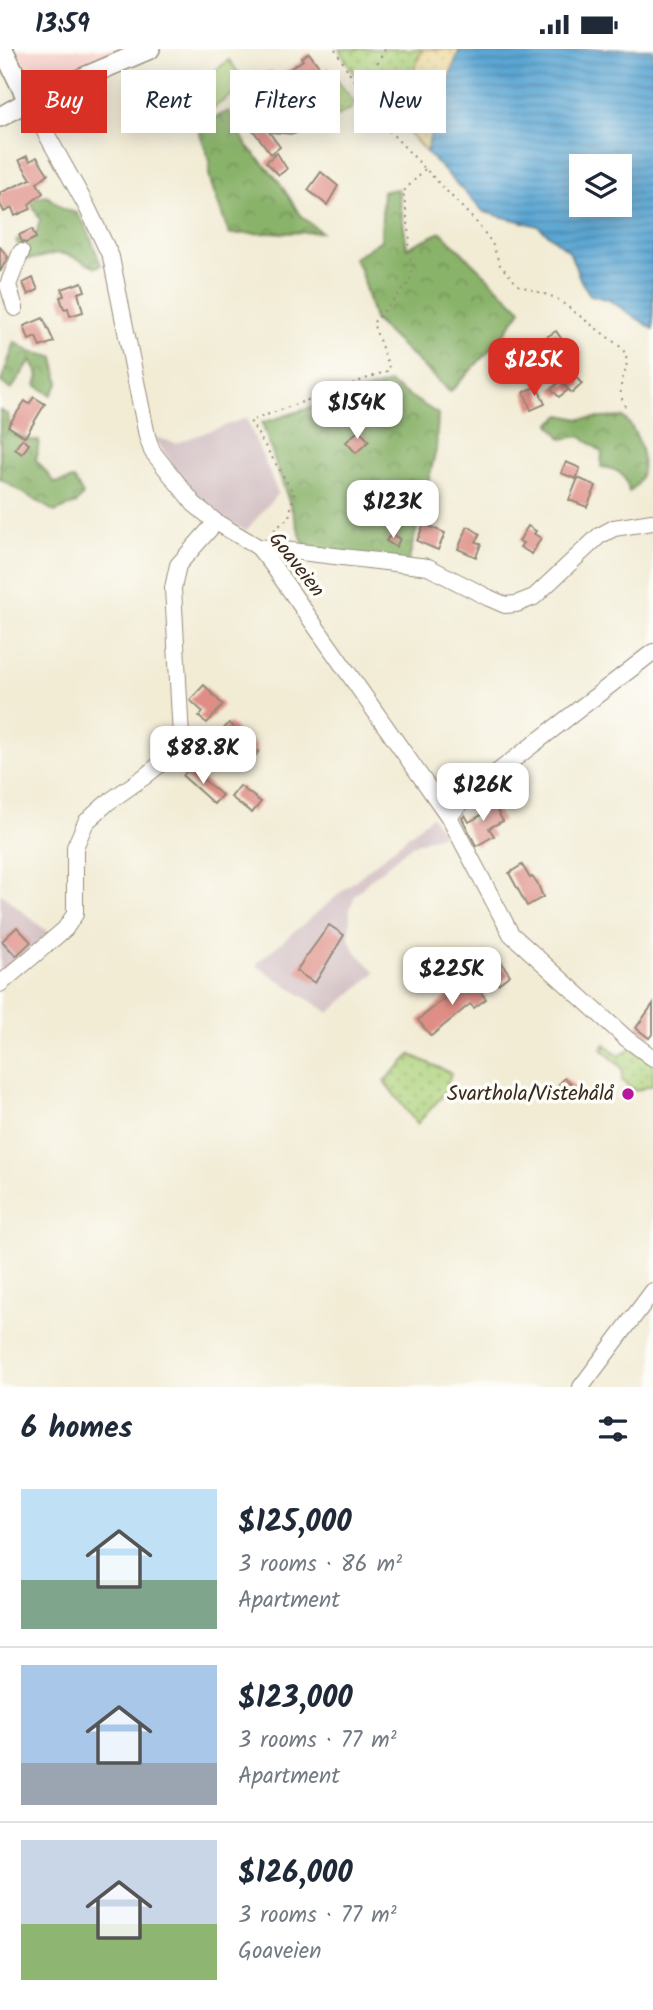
<!DOCTYPE html>
<meta charset="utf-8">
<style>
:root{--surface:#fff;--page:#f6f6f7;--text:#1f2937;--muted:#747a83;--line:#e0e1e3;--accent:#d93025}
body{margin:0;font-family:Kalam,sans-serif;background:var(--page);color:var(--text);height:100vh;display:flex;flex-direction:column;font-size:26px;white-space:nowrap}
*{box-sizing:border-box;margin:0}
p{font-size:23px;color:var(--muted)}
.icon{flex:none;width:38px;height:38px;fill:none;stroke:currentColor;stroke-width:2;stroke-linecap:round;stroke-linejoin:round}
.map{position:relative;height:1338px;overflow:hidden}
.details{display:flex;flex-direction:column;background:var(--surface);flex:1}
.details>*{flex:none}
.top-card{position:absolute;left:21px;top:21px;width:612px;height:63px;display:flex;gap:14px}
.fabs{position:absolute;left:569px;top:105px;display:grid;gap:14px}
.fabs a{display:grid;place-items:center;width:63px;height:63px;border-radius:0px;background:var(--surface);box-shadow:0 4px 18px #0003;font-size:35px}
.price{position:absolute;translate:-50% -60px;padding:0 16px;border-radius:14px;background:#fff;color:#222;font-size:23px;line-height:46px;filter:drop-shadow(0 2px 4px #0008)}
.price::after{content:'';position:absolute;left:50%;top:42px;width:21px;height:16px;margin-left:-10px;background:inherit;clip-path:polygon(0 0,100% 0,50% 100%)}
.price.current{background:var(--accent);color:#fff}
ul{padding:0;list-style:none}
li{display:flex;align-items:center;gap:21px;height:175px;padding:0 21px}
li+li{border-top:2px solid var(--line)}
li span{display:grid;place-items:center;flex:none;width:196px;height:140px;border-radius:0px;color:#555}
li>.icon{margin-inline-start:auto}
span .icon{width:84px;height:84px;fill:#fffc;stroke-width:1}
li b{font-size:30px}
h2{display:flex;justify-content:space-between;align-items:center;height:84px;padding:0 21px;font-size:30px}
.tag{padding:0 24px;border-radius:0px;background:var(--surface);box-shadow:0 4px 18px #0003;font-size:24px;line-height:63px}
.tag.current{background:var(--accent);color:#fff}
.status{display:flex;justify-content:space-between;align-items:center;height:49px;padding:0 35px;background:var(--surface);direction:ltr}
.status svg{height:19px;fill:currentColor}
.map>svg:first-child{display:block}
.built{fill:#f7d0ca}
.industrial{fill:#d2bec2}
.green{fill:url(#green-dots);stroke:#747e4c;stroke-width:2}
.forest{fill:url(#forest-crowns);stroke:#626e44;stroke-width:2}
.sand{fill:url(#sand-dots);stroke:#94825e;stroke-width:2}
.pitch{fill:#add17a;stroke:#747e4c;stroke-width:2}
.water{fill:url(#water-rules);stroke:#4a6878;stroke-width:2;fill-rule:evenodd}
.building{fill:#df8d85}
.lines{fill:none;stroke-linecap:round;stroke-linejoin:round}
.minor-casing{stroke:#968b7a;stroke-width:18}
.major-casing{stroke:#968b7a;stroke-width:22}
.path{stroke:#968b7a;stroke-width:2;stroke-dasharray:2 5;stroke-linecap:butt}
.minor{stroke:#fff;stroke-width:16}
.major{stroke:#fff;stroke-width:19}
.poi-dot{fill:#b5179e;stroke:#fdfcf7;stroke-width:2.5}
.labels{text-anchor:middle;dominant-baseline:central;stroke-width:7;stroke-linejoin:round;paint-order:stroke}
.street-label{font-size:21px;fill:#3b2a1e;stroke:#fdfcf7}
.poi-label{font-size:21px;fill:#3b2a1e;stroke:#fdfcf7;text-anchor:end}
</style>
<div class="status"><b>13:59</b><svg viewBox="0 0 49 12"><path d="M0 12V9h3v3zM5 12V6h3v6zM10 12V3h3v9zM15 12V0h3v12zM26 1h20v11H26zM47 4h2v5h-2z"/></svg></div>
<div class="map">
<svg width="653" height="1338" viewBox="0 0 653 1338">
<defs>
<pattern id="green-dots" width="8" height="8" patternUnits="userSpaceOnUse" patternTransform="scale(1.75)"><rect width="8" height="8" fill="#add17a"/><path d="M2 2h.1M6 6h.1" fill="none" stroke="#8eaa63" stroke-width="1.8" stroke-linecap="round"/></pattern>
<pattern id="forest-crowns" width="20" height="18" patternUnits="userSpaceOnUse" patternTransform="scale(1.75)"><rect width="20" height="18" fill="#8ab36a"/><path d="M2 6a3 3 0 1 1 6 0M12 15a3 3 0 1 1 6 0" fill="none" stroke="#729257"/></pattern>
<pattern id="sand-dots" width="8" height="8" patternUnits="userSpaceOnUse" patternTransform="scale(1.75)"><rect width="8" height="8" fill="#eeda9e"/><path d="M2 2h.1M6 6h.1" fill="none" stroke="#cdbb88" stroke-width="1.8" stroke-linecap="round"/></pattern>
<pattern id="water-rules" width="6" height="5" patternUnits="userSpaceOnUse" patternTransform="scale(1.75)"><rect width="6" height="5" fill="#5aa6d3"/><path d="M0 2.5h6" fill="none" stroke="#4c87ab"/></pattern>
</defs>
<rect width="100%" height="100%" fill="#fdfcf7"/>
<filter id="ink" filterUnits="userSpaceOnUse"><feTurbulence type="fractalNoise" baseFrequency=".0143" numOctaves="2"/><feDisplacementMap in="SourceGraphic" scale="14" xChannelSelector="R" yChannelSelector="G"/><feConvolveMatrix kernelMatrix="1 2 1 2 8 2 1 2 1" color-interpolation-filters="sRGB"/></filter>
<filter id="wash" filterUnits="userSpaceOnUse"><feTurbulence type="fractalNoise" baseFrequency=".00686" numOctaves="4" result="noise"/><feDisplacementMap in="SourceGraphic" scale="28" xChannelSelector="R" yChannelSelector="G"/><feGaussianBlur stdDeviation="1.57" result="paint"/><feColorMatrix in="noise" values="0 0 0 0 0 0 0 0 0 0 0 0 0 0 0 0 0 1.4 0 .05"/><feComposite in="paint" operator="in"/></filter>
<g filter="url(#wash)">
<rect width="100%" height="100%" fill="#f2ecd5"/>
<polygon class="built" points="16,0 120,0 49,29 34,30 25,19"/>
<g class="industrial">
<polygon points="246,369 278,444 246,482 218,466 188,438 154,388 176,394"/>
<polygon points="432,767 443,785 412,796 371,830 355,846 350,860 349,891 357,904 376,923 329,964 257,917 258,913"/>
<polygon points="0,844 49,884 0,926"/>
</g>
<g class="green">
<polygon points="339,0 422,0 396,69 368,47"/>
<polygon points="328,20 354,53 352,59 332,70 307,34"/>
<polygon points="605,995 619,1007 634,998 653,1013 653,1036 635,1042 622,1032 622,1019 602,1000"/>
<polygon points="411,1006 451,1024 445,1044 417,1075 384,1032"/>
</g>
<g class="forest">
<polygon points="229,62 247,97 278,131 301,167 321,183 229,185 212,137 209,125 209,109 197,77"/>
<polygon points="398,140 407,199 441,183 521,261 501,289 450,343 374,271 360,220 354,209 381,191 383,142"/>
<path d="M47,147L63,160L77,164L87,180L101,216L96,218C84,213 66,202 53,205C41,207 39,211 25,210L16,191L36,185L40,171L30,151Z"/>
<polygon points="15,293 31,303 54,308 59,334 51,346 36,336 39,327 31,311 11,341 1,333"/>
<polygon points="389,334 438,365 436,401 408,514 306,502 262,374"/>
<polygon points="0,361 8,366 10,383 29,391 39,392 36,411 55,434 74,430 83,446 77,454 55,463 0,430"/>
<path d="M561,366L579,370L623,368C642,385 653,427 629,443C625,424 619,420 601,418L602,403L580,387L562,390L550,375Z"/>
</g>
<polygon class="sand" points="422,0 460,0 441,50 426,103 396,69"/>
<polygon class="pitch" points="229,11 247,35 199,69 184,46"/>
<path class="water" d="M460,0H653V280L609,251L590,246L581,232L569,202L538,177L484,163L426,103L441,50ZM581,117H620V156H581Z"/>
<g id="blocks">
<g class="building">
<polygon points="309,4 321,20 303,34 307,40 299,46 309,61 308,74 304,80 294,85 269,83 280,98 271,105 243,68 241,70 232,59 255,38 253,35 270,22 276,29 303,11 301,9"/>
<polygon points="277,104 287,120 279,126 266,113"/>
<polygon points="27,107 30,112 37,108 48,125 37,134 43,144 29,155 31,160 15,167 12,159 4,163 0,155 0,144 31,130 19,111"/>
<polygon points="321,123 338,137 327,156 308,141"/>
<polygon points="32,180 36,189 26,194 22,193 19,186"/>
<polygon points="0,198 8,208 0,223"/>
<polygon points="33,229 38,241 28,246 23,234"/>
<polygon points="82,233 85,242 78,244 83,263 70,267 68,259 64,260 60,248 64,247 62,240"/>
<polygon points="43,269 54,293 40,298 36,288 29,291 24,277"/>
<polygon points="556,282 563,292 553,298 542,291"/>
<polygon points="575,327 582,335 572,344 564,336"/>
<polygon points="561,332 568,341 559,348 551,340"/>
<polygon points="537,337 545,355 531,361 524,343"/>
<polygon points="34,348 45,355 25,388 8,377 25,352 29,355"/>
<polygon points="359,381 369,392 356,404 346,393"/>
<polygon points="22,390 29,395 22,405 15,400"/>
<polygon points="566,413 580,419 576,430 561,424"/>
<polygon points="578,429 596,437 587,458 569,451"/>
<polygon points="424,475 445,484 438,501 417,492"/>
<polygon points="468,477 480,485 476,493 481,495 476,508 458,500"/>
<polygon points="528,477 536,482 534,485 541,489 532,505 520,498 523,494 519,492"/>
<polygon points="391,485 400,490 396,498 386,492"/>
<polygon points="204,636 223,656 207,674 199,668 203,663 190,651"/>
<polygon points="229,674 256,697 254,700 258,703 251,712 247,708 244,711 227,697 217,708 207,699"/>
<polygon points="189,719 222,746 214,755 183,727"/>
<polygon points="240,737 261,753 252,764 231,748"/>
<polygon points="490,749 503,772 489,779 494,787 476,797 462,769 465,766 469,773 483,765 478,755"/>
<polygon points="522,816 530,829 532,828 537,833 543,848 527,857 509,824"/>
<polygon points="329,876 344,886 315,934 296,922"/>
<polygon points="17,878 31,893 16,907 2,892"/>
<polygon points="501,913 510,926 498,935 489,922"/>
<polygon points="470,929 486,950 474,959 470,955 431,987 418,971"/>
<polygon points="653,955 653,984 649,989 636,979"/>
<polygon points="565,1029 578,1041 570,1049 558,1036"/>
</g>
</g>
</g>
<g filter="url(#ink)">
<use href="#blocks" fill-opacity="0" stroke="#968b7a" stroke-width="2"/>
<g class="lines">
<defs>
<g id="minor">
<polyline points="28,52 87,158 111,208 147,387 152,402 194,455 216,473 258,498 271,514 449,768 511,885 627,990 653,1009"/>
<polyline points="15,259 8,236 21,203"/>
<polyline points="258,498 428,518 489,549 505,556 516,555 534,548 599,487 614,479 652,473"/>
<polyline points="449,768 465,748 653,603"/>
<polyline points="0,935 65,880 75,865 75,798 86,773 107,754 144,728 174,704 181,688 173,539 178,516 216,473"/>
<polyline points="581,1338 653,1242"/>
</g>
<g id="major">
<polyline points="3,0 28,52"/>
<polyline points="0,68 28,52 150,0"/>
</g>
</defs>
<use href="#minor" class="minor-casing"/>
<use href="#major" class="major-casing"/>
<g class="path">
<path d="M335,0L375,67L478,175L492,194L500,216L518,236L556,249L622,299C637,323 610,329 626,359"/>
<polyline points="366,54 369,30 385,0"/>
<polyline points="269,486 289,468 294,445 250,372 390,321 373,274 409,234 413,219 408,198 410,186 403,143 426,119"/>
</g>
<use href="#minor" class="minor"/>
<use href="#major" class="major"/>
</g>
</g>
<circle class="poi-dot" cx="628" cy="1045" r="7"/>
<g class="labels">
<g class="street-label">
<text transform="translate(296 516) rotate(52)">Goaveien</text>
</g>
<g class="poi-label">
<text x="614" y="1045">Svarthola/Vistehålå</text>
</g>
</g>
</svg>
<div class="fabs">
<a><svg class="icon" aria-label="layers" viewBox="0 0 24 24"><path d="M12 4l9 5-9 5-9-5zM3 14l9 5 9-5"/></svg></a>
</div>
<b class="price current" style="left:534px;top:349px">$125K</b>
<b class="price" style="left:357px;top:392px">$154K</b>
<b class="price" style="left:393px;top:491px">$123K</b>
<b class="price" style="left:203px;top:737px">$88.8K</b>
<b class="price" style="left:483px;top:774px">$126K</b>
<b class="price" style="left:452px;top:958px">$225K</b>
<div class="top-card">
<a class="tag current">Buy</a>
<a class="tag">Rent</a>
<a class="tag">Filters</a>
<a class="tag">New</a>
</div>
</div>
<section class="details">
<h2>6 homes<svg class="icon" aria-label="filters" viewBox="0 0 24 24"><path d="M4 7h16M4 17h16"/><circle cx="9" cy="7" r="2"/><circle cx="15" cy="17" r="2"/></svg></h2>
<ul>
<li><span style="background:linear-gradient(#bfe0f5 65%,#7fa58c 0)"><svg class="icon" aria-label="home" viewBox="0 0 24 24"><path d="M3 11l9-7 9 7M6 9v11h12V9"/></svg></span><div><b>$125,000</b><p>3 rooms · 86 m²</p><p>Apartment</p></div></li>
<li><span style="background:linear-gradient(#a9c7e8 70%,#9aa5b1 0)"><svg class="icon" aria-label="home" viewBox="0 0 24 24"><path d="M3 11l9-7 9 7M6 9v11h12V9"/></svg></span><div><b>$123,000</b><p>3 rooms · 77 m²</p><p>Apartment</p></div></li>
<li><span style="background:linear-gradient(#c9d6e8 60%,#8fb573 0)"><svg class="icon" aria-label="home" viewBox="0 0 24 24"><path d="M3 11l9-7 9 7M6 9v11h12V9"/></svg></span><div><b>$126,000</b><p>3 rooms · 77 m²</p><p>Goaveien</p></div></li>
</ul>
</section>
